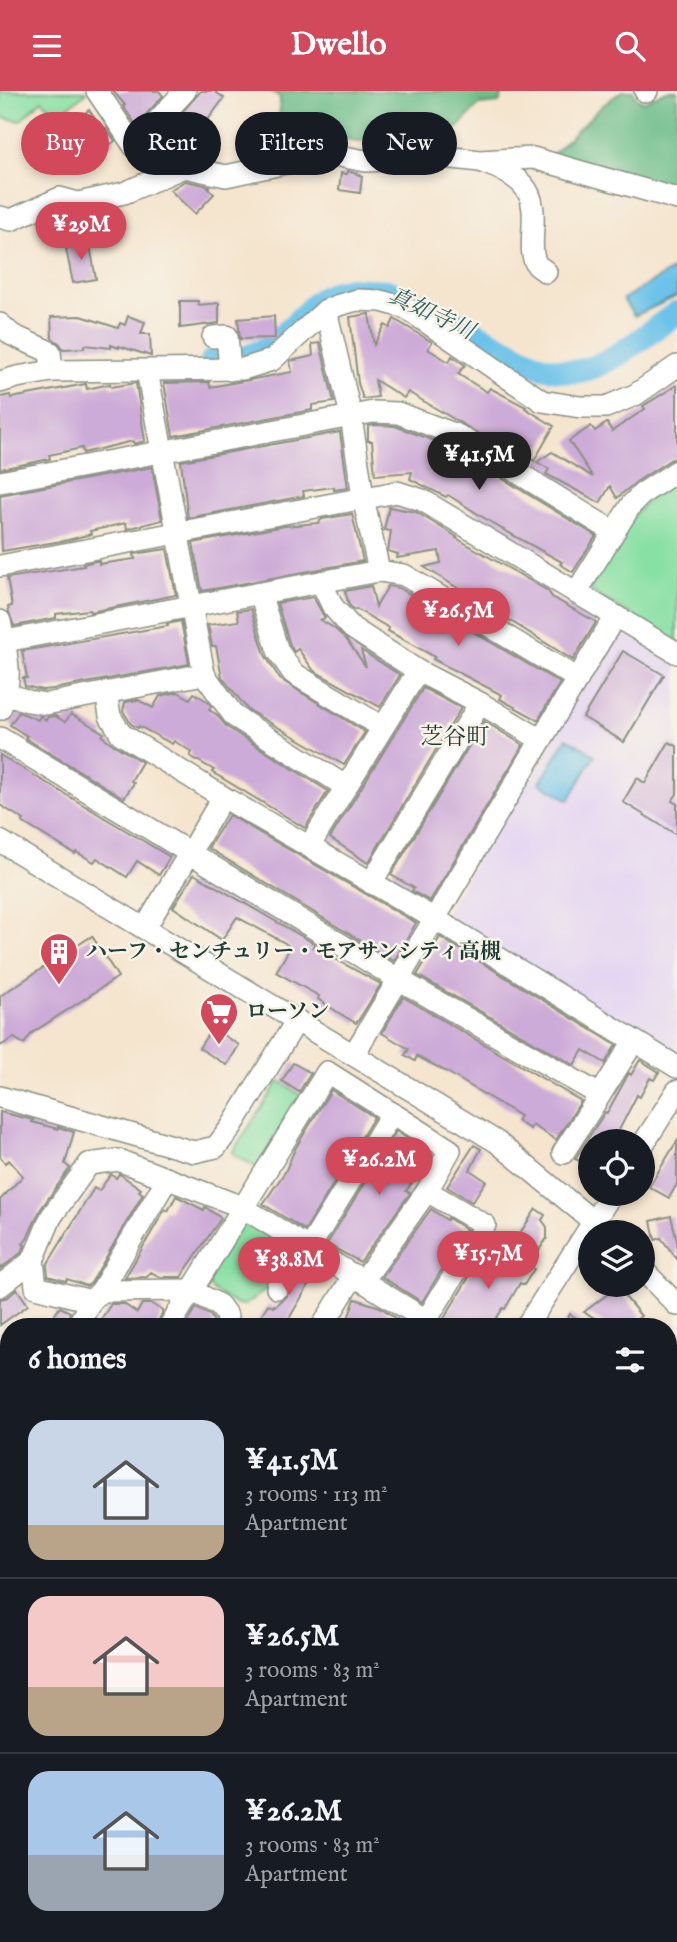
<!DOCTYPE html>
<meta charset="utf-8">
<style>
:root{--surface:#171b24;--page:#20242c;--text:#f1f3f6;--muted:#9ea1a6;--line:#363941;--accent:#d1495b}
body{margin:0;font-family:"IM FELL English","Noto Serif JP",serif;background:var(--page);color:var(--text);height:100vh;display:flex;flex-direction:column;font-size:26px;white-space:nowrap}
*{box-sizing:border-box;margin:0}
p{font-size:23px;color:var(--muted)}
.icon{flex:none;width:38px;height:38px;fill:none;stroke:currentColor;stroke-width:2;stroke-linecap:round;stroke-linejoin:round}
.map{position:relative;flex:1;overflow:hidden}
.details{position:absolute;left:0px;top:1227px;width:677px;height:625px;display:flex;flex-direction:column;background:var(--surface);border-radius:28px 28px 0 0;box-shadow:0 4px 10px #0003}
.details>*{flex:none}
.guide{position:absolute;left:21px;top:21px;width:635px;height:63px;display:flex;gap:14px}
.controls{position:absolute;left:578px;top:1038px;display:grid;gap:14px}
.controls a{display:grid;place-items:center;width:77px;height:77px;border-radius:50%;background:var(--surface);box-shadow:0 4px 10px #0003;font-size:35px}
.price{position:absolute;translate:-50% -60px;padding:0 16px;border-radius:24px;background:var(--accent);color:#fff;font-size:23px;line-height:46px;filter:drop-shadow(0 2px 4px #0008)}
.price::after{content:'';position:absolute;left:50%;top:42px;width:21px;height:16px;margin-left:-10px;background:inherit;clip-path:polygon(0 0,100% 0,50% 100%)}
.price.current{background:#222;color:#fff}
ul{padding:0;list-style:none}
li{display:flex;align-items:center;gap:21px;height:175px;padding:0 28px}
li+li{border-top:2px solid var(--line)}
li span{display:grid;place-items:center;flex:none;width:196px;height:140px;border-radius:21px;color:#555}
li>.icon{margin-inline-start:auto}
span .icon{width:84px;height:84px;fill:#fffc;stroke-width:1}
li b{font-size:30px}
h2{display:flex;justify-content:space-between;align-items:center;height:84px;padding:0 28px;font-size:30px}
.chip{padding:0 24px;border-radius:32px;background:var(--surface);box-shadow:0 4px 10px #0003;font-size:24px;line-height:63px}
.chip.current{background:var(--accent);color:#fff}
header{display:flex;justify-content:space-between;align-items:center;height:91px;padding:0 28px;background:var(--accent);color:#fff;font-size:32px;font-weight:700}
.map>svg:first-child{display:block}
.built{fill:#e3d3f3}
.green{fill:#89e0a4;stroke:#548e6c;stroke-width:2}
.forest{fill:#6ebe8a;stroke:#467e5f;stroke-width:2}
.water{fill:#6cc2e9;stroke:#46808e;stroke-width:2}
.lines{fill:none;stroke-linecap:round;stroke-linejoin:round}
.river{stroke:#6cc2e9;stroke-width:24}
.building{fill:#cdabd8}
.minor-casing{stroke:#8a9182;stroke-width:24}
.highway-casing{stroke:#8a9182;stroke-width:32}
.minor{stroke:#fff;stroke-width:21}
.highway{stroke:#fbbb8c;stroke-width:30}
.labels{text-anchor:middle;dominant-baseline:central;stroke-width:5;stroke-linejoin:round;paint-order:stroke}
.poi-label{font-size:21px;font-weight:bold;fill:#1f3d34;stroke:#f7f3e8;text-anchor:start}
.water-label{font-size:23px;font-style:italic;fill:#325e61;stroke:#f7f3e8}
.neighbourhood-label{font-size:23px;fill:#1f3d34;stroke:#f7f3e8}
</style>
<header><svg class="icon" aria-label="menu" viewBox="0 0 24 24"><path d="M4 6h16M4 12h16M4 18h16"/></svg>Dwello<svg class="icon" aria-label="search" viewBox="0 0 24 24"><circle cx="10" cy="10" r="6"/><path d="M15 15l6 6"/></svg></header>
<div class="map">
<svg width="677" height="1851" viewBox="0 0 677 1851">
<rect width="100%" height="100%" fill="#f7f3e8"/>
<filter id="ink" filterUnits="userSpaceOnUse"><feTurbulence type="fractalNoise" baseFrequency=".0143" numOctaves="2"/><feDisplacementMap in="SourceGraphic" scale="14" xChannelSelector="R" yChannelSelector="G"/><feConvolveMatrix kernelMatrix="1 2 1 2 8 2 1 2 1" color-interpolation-filters="sRGB"/></filter>
<filter id="wash" filterUnits="userSpaceOnUse"><feTurbulence type="fractalNoise" baseFrequency=".00686" numOctaves="4" result="noise"/><feDisplacementMap in="SourceGraphic" scale="28" xChannelSelector="R" yChannelSelector="G"/><feGaussianBlur stdDeviation="1.57" result="paint"/><feColorMatrix in="noise" values="0 0 0 0 0 0 0 0 0 0 0 0 0 0 0 0 0 1.4 0 .05"/><feComposite in="paint" operator="in"/></filter>
<g filter="url(#wash)">
<rect width="100%" height="100%" fill="#f5e5cf"/>
<polygon class="built" points="614,542 624,542 677,574 677,956 672,963 449,830 446,821"/>
<g class="green">
<polygon points="0,0 85,0 86,2 58,24 42,9 20,30 0,26"/>
<polygon points="677,389 677,551 592,501 589,494 633,425 653,404"/>
<polygon points="279,990 302,1005 257,1077 232,1062"/>
<polygon points="248,1129 279,1149 270,1196 245,1214 235,1213 211,1198 207,1184 240,1131"/>
<polygon points="0,1718 9,1724 9,1767 0,1761"/>
<polygon points="553,1843 637,1843 644,1851 562,1851"/>
</g>
<g class="forest">
<polygon points="270,0 504,0 499,12 479,14 453,41 430,47 355,50 333,45 279,60 280,6"/>
<polygon points="622,0 633,0 635,5 643,11 667,0 677,0 677,99 552,64 602,15"/>
</g>
<g class="water">
<polygon points="677,176 677,205 634,225 623,208"/>
<polygon points="567,647 595,664 569,709 540,692"/>
</g>
<g class="lines">
<path class="river" d="M212,270L242,268L271,256L318,210L333,202L350,198L387,200L419,213L541,276C553,278 567,282 579,280C613,274 648,241 677,222"/>
</g>
<g id="blocks">
<g class="building">
<polygon points="113,0 159,0 163,5 136,34 123,15 125,14"/>
<polygon points="201,0 214,0 224,7 201,38 185,54 182,51 165,67 158,60 155,62 150,57"/>
<polygon points="89,19 103,39 106,37 115,50 103,59 100,56 94,61 81,43 77,46 69,34"/>
<polygon points="348,80 362,85 360,102 339,99 341,82 347,83"/>
<polygon points="185,90 210,95 208,97 214,103 195,123 170,99"/>
<polygon points="89,150 96,188 73,192 66,158 72,156 72,153"/>
<polygon points="180,210 198,210 198,214 219,212 219,232 180,237"/>
<polygon points="369,223 374,254 385,234 390,237 394,228 432,251 428,258 449,271 452,265 465,274 458,283 487,301 490,297 526,316 525,317 554,335 534,370 530,367 528,370 498,354 408,301 404,307 375,289 378,306 363,308 358,292 350,226"/>
<polygon points="81,225 118,237 120,232 125,234 128,225 145,231 141,243 150,243 151,265 119,255 119,257 111,254 111,257 85,254 84,257 63,258 60,253 52,247 51,226"/>
<polygon points="274,225 275,247 240,248 238,228"/>
<polygon points="320,252 334,311 312,314 312,319 173,345 164,292 209,291 210,296 292,281 290,270 313,265 312,253"/>
<polygon points="136,292 145,350 134,353 133,350 83,362 82,357 49,364 50,368 0,378 0,306 10,304 11,307 86,293 87,298 110,293 111,296"/>
<polygon points="677,294 677,367 670,369 636,391 617,407 610,395 600,412 546,383 549,378 537,371 552,361 593,386 569,350 591,335 595,340 607,332 612,340 645,318 643,315"/>
<polygon points="374,334 395,335 451,356 596,445 573,481 560,473 562,471 500,437 448,404 446,406 410,388 412,381 375,384 372,350 368,350 368,335"/>
<polygon points="340,341 348,397 334,399 334,396 303,400 304,405 188,427 181,370"/>
<polygon points="152,376 162,429 127,438 126,432 90,440 91,443 68,449 2,460 0,404"/>
<polygon points="389,416 416,421 457,446 456,447 548,500 552,506 596,531 573,569 424,476 441,472 439,460 397,467 398,463 388,460 391,440 384,439"/>
<polygon points="352,423 363,470 202,500 193,452 285,435 318,432 322,428"/>
<polygon points="167,458 176,504 90,521 89,519 56,523 56,527 14,535 9,521 8,516 12,515 7,487 84,475 83,473 96,470 99,470 99,473 135,468 134,463"/>
<polygon points="371,495 376,516 388,495 399,497 560,592 538,629 500,608 502,604 446,575 433,568 435,566 388,540 389,537 356,518 354,519 349,514 345,500"/>
<polygon points="313,506 325,527 320,529 334,537 346,548 366,576 361,559 400,584 380,616 314,580 298,558 294,561 290,554 277,512"/>
<polygon points="251,518 265,564 280,588 365,641 344,674 248,619 222,586 216,555 212,555 208,534 239,530 237,520"/>
<polygon points="181,530 189,573 53,598 42,599 25,595 23,587 27,587 22,560 168,535 167,533"/>
<polygon points="623,560 664,584 624,651 583,626"/>
<polygon points="423,597 461,617 368,772 330,747"/>
<polygon points="178,601 190,608 194,602 207,610 211,615 209,619 216,623 227,636 328,700 305,737 212,681 214,679 190,665 192,661 174,650 172,653 139,635 138,637 131,633 123,620 125,611 138,609 153,617 160,605"/>
<polygon points="19,621 38,629 40,625 46,629 48,626 55,625 65,631 71,623 104,642 102,645 114,654 142,671 131,690 134,692 124,707 25,647 27,645 10,634"/>
<polygon points="484,630 523,654 430,810 412,800 414,797 391,784"/>
<polygon points="669,651 677,655 677,703 672,710 677,713 677,744 623,711 637,687 645,692"/>
<polygon points="0,664 170,766 159,784 137,770 127,786 97,767 94,771 76,761 75,763 22,731 24,729 0,714"/>
<polygon points="229,724 416,832 394,870 208,757"/>
<polygon points="194,783 315,853 313,856 381,893 358,930 356,932 342,924 318,908 319,905 276,881 290,857 285,852 237,826 222,849 173,816"/>
<polygon points="92,845 118,886 32,942 24,953 14,947 0,955 0,905"/>
<polygon points="440,846 616,954 605,972 583,959 574,974 417,884"/>
<polygon points="403,906 581,1010 556,1049 532,1034 530,1038 517,1030 520,1025 447,981 417,965 415,970 405,964 409,958 382,942"/>
<polygon points="212,937 239,954 227,974 199,957"/>
<polygon points="640,969 659,981 654,989 650,987 640,1006 637,1004 615,1047 612,1045 609,1050 590,1050 590,1063 585,1072 575,1068 605,1021 607,1022 629,982 631,984"/>
<polygon points="293,972 311,982 299,1001 282,990"/>
<polygon points="331,999 374,1026 305,1139 263,1113 285,1081 295,1058"/>
<polygon points="0,1021 33,1029 32,1031 58,1038 58,1036 74,1041 65,1073 70,1077 40,1119 27,1148 23,1153 25,1154 22,1161 0,1178 0,1109 23,1085 9,1069 5,1072 0,1065"/>
<polygon points="396,1040 427,1060 423,1068 427,1070 406,1100 410,1102 360,1171 327,1153"/>
<polygon points="677,1050 677,1093 669,1107 649,1096"/>
<polygon points="474,1054 481,1058 470,1079 486,1090 472,1111 447,1096"/>
<polygon points="111,1083 116,1087 119,1083 121,1084 141,1098 139,1100 143,1103 91,1192 87,1195 67,1188 66,1190 48,1185 47,1174 94,1097 99,1100"/>
<polygon points="176,1105 204,1119 205,1116 221,1127 181,1186 160,1186 151,1181 147,1186 125,1187 165,1118 168,1120"/>
<polygon points="431,1118 447,1129 448,1127 467,1139 458,1152 455,1151 442,1173 444,1175 422,1211 382,1186"/>
<polygon points="536,1118 545,1124 542,1129 547,1136 547,1147 533,1168 516,1148"/>
<polygon points="671,1125 677,1150 677,1168 661,1147 655,1149 651,1130"/>
<polygon points="495,1155 534,1178 524,1194 520,1192 505,1218 503,1217 491,1236 439,1236 478,1171 484,1175"/>
<polygon points="297,1165 318,1178 284,1236 254,1236 268,1213 273,1216 274,1214 276,1215 280,1210 287,1205 294,1181 298,1173 296,1171"/>
<polygon points="617,1196 641,1225 628,1236 611,1236 584,1221"/>
<polygon points="17,1198 28,1214 0,1234 0,1208 8,1206"/>
<polygon points="355,1208 380,1216 409,1236 345,1236"/>
<polygon points="111,1213 124,1213 137,1222 142,1213 152,1213 163,1220 156,1236 96,1236"/>
<polygon points="60,1216 70,1221 64,1236 46,1236"/>
<polygon points="196,1217 210,1224 213,1229 213,1236 185,1236"/>
<polygon points="570,1223 590,1236 562,1236"/>
</g>
</g>
</g>
<g filter="url(#ink)">
<use href="#blocks" fill-opacity="0" stroke="#8a9182" stroke-width="2"/>
<g class="lines">
<defs>
<g id="minor">
<polyline points="97,0 134,55 185,0"/>
<polyline points="645,0 647,0"/>
<path d="M485,72C499,77 513,83 523,94C544,117 524,157 537,174C540,177 543,178 546,181"/>
<polyline points="0,126 11,129 60,107 78,112 124,102 184,76 226,85 328,63 366,70 444,66 480,70 533,67 677,108"/>
<polyline points="326,219 351,325 363,406 379,480"/>
<polyline points="0,233 12,244 50,261 52,280"/>
<polyline points="213,246 227,245 230,279"/>
<polyline points="147,280 204,583 234,625 345,695"/>
<polyline points="0,291 17,286 52,280 243,278 272,269 326,219 339,214 357,209 381,210 406,217 542,310 580,316 606,316 635,304 677,275"/>
<polyline points="0,391 373,321 398,322 457,344 614,441"/>
<polyline points="0,475 397,401 422,409 677,562"/>
<polyline points="321,491 333,516 352,537 418,580 480,612 541,649"/>
<polyline points="260,502 278,560 293,582 382,636"/>
<polyline points="576,502 631,414 643,402 677,380"/>
<path d="M0,530C6,561 15,589 0,618"/>
<polyline points="0,551 379,480 404,484 578,588"/>
<polyline points="106,601 110,625 121,643 223,706 435,828 677,976"/>
<polyline points="8,603 28,610 46,613 204,583"/>
<polyline points="0,647 398,888 600,1004 634,950"/>
<polyline points="0,750 497,1051 606,1141"/>
<polyline points="310,754 418,580"/>
<polyline points="371,792 480,612"/>
<polyline points="145,837 223,706"/>
<polyline points="354,963 615,525"/>
<polyline points="0,1006 194,1061 216,1056 232,1035 297,929"/>
<polyline points="642,1055 677,1000"/>
<polyline points="563,1062 600,1004"/>
<polyline points="309,1157 392,1022"/>
<polyline points="33,1169 36,1196 91,1210 101,1200 191,1199 219,1214 227,1225 226,1236"/>
<polyline points="642,1178 677,1214"/>
<polyline points="363,1190 427,1100"/>
<polyline points="0,1195 33,1169 51,1126 89,1073 118,1069 242,1116 426,1229"/>
<polyline points="277,1197 288,1144"/>
<polyline points="101,1200 167,1088"/>
<polyline points="77,1236 91,1210"/>
<polyline points="169,1236 327,981 450,1059 427,1100 485,1134 422,1236"/>
<polyline points="322,1236 354,1184"/>
<polyline points="526,1236 612,1102"/>
<polyline points="0,1269 9,1280"/>
<polyline points="668,1297 677,1306"/>
<polyline points="668,1366 677,1354"/>
<polyline points="0,1372 9,1382"/>
<polyline points="0,1445 9,1437"/>
<polyline points="668,1476 677,1464"/>
<polyline points="0,1479 9,1490"/>
<polyline points="668,1585 677,1594"/>
<polyline points="0,1595 9,1599"/>
<polyline points="0,1766 9,1773"/>
<polyline points="668,1779 677,1772"/>
<polyline points="668,1812 677,1822"/>
<polyline points="0,1813 9,1808"/>
<polyline points="29,1851 45,1843"/>
</g>
<g id="highway">
<polyline points="0,1632 9,1636"/>
<polyline points="0,1667 9,1672"/>
<polyline points="364,1843 381,1851"/>
<polyline points="436,1843 453,1851"/>
</g>
</defs>
<use href="#minor" class="minor-casing"/>
<use href="#highway" class="highway-casing"/>
<use href="#minor" class="minor"/>
<use href="#highway" class="highway"/>
</g>
</g>
<defs>
<symbol id="building-pin" viewBox="-11 -11 22 30"><path d="M0 17L-7.5 6A9.5 9.5 0 1 1 7.5 6Z" fill="#d1495b" stroke="#f7f3e8"/><path d="M-4-6H4V6H1V3H-1V6H-4ZM-2.5-4.3h1.7v1.8h-1.7ZM.8-4.3h1.7v1.8H.8ZM-2.5-1h1.7V.8h-1.7ZM.8-1h1.7V.8H.8Z" fill="#fff"/></symbol>
<symbol id="supermarket-pin" viewBox="-11 -11 22 30"><path d="M0 17L-7.5 6A9.5 9.5 0 1 1 7.5 6Z" fill="#d1495b" stroke="#f7f3e8"/><path d="M-6-5.5h2.5l.6 2H6L4.5 2H-2.5L-4.4-4H-6ZM-1.5 3.2a1.3 1.3 0 1 0 .1 0ZM3 3.2a1.3 1.3 0 1 0 .1 0Z" fill="#fff"/></symbol>
</defs>
<g fill-rule="evenodd">
<use href="#building-pin" x="37" y="839" width="44" height="60"/>
<use href="#supermarket-pin" x="197" y="899" width="44" height="60"/>
</g>
<g class="labels">
<g class="poi-label">
<text x="86" y="861">ハーフ・センチュリー・モアサンシティ高槻</text>
<text x="246" y="921">ローソン</text>
</g>
<g class="water-label">
<text transform="translate(431 223) rotate(25)">真如寺川</text>
</g>
<g class="neighbourhood-label">
<text x="455" y="646">芝谷町</text>
</g>
</g>
</svg>
<div class="controls">
<a><svg class="icon" aria-label="locate" viewBox="0 0 24 24"><circle cx="12" cy="12" r="6"/><path d="M12 2v4M12 18v4M2 12h4M18 12h4"/></svg></a>
<a><svg class="icon" aria-label="layers" viewBox="0 0 24 24"><path d="M12 4l9 5-9 5-9-5zM3 14l9 5 9-5"/></svg></a>
</div>
<b class="price" style="left:81px;top:171px">¥29M</b>
<b class="price current" style="left:479px;top:401px">¥41.5M</b>
<b class="price" style="left:458px;top:557px">¥26.5M</b>
<b class="price" style="left:379px;top:1106px">¥26.2M</b>
<b class="price" style="left:488px;top:1200px">¥15.7M</b>
<b class="price" style="left:289px;top:1206px">¥38.8M</b>
<div class="guide">
<a class="chip current">Buy</a>
<a class="chip">Rent</a>
<a class="chip">Filters</a>
<a class="chip">New</a>
</div>
<section class="details">
<h2>6 homes<svg class="icon" aria-label="filters" viewBox="0 0 24 24"><path d="M4 7h16M4 17h16"/><circle cx="9" cy="7" r="2"/><circle cx="15" cy="17" r="2"/></svg></h2>
<ul>
<li><span style="background:linear-gradient(#c9d6e8 75%,#b9a48a 0)"><svg class="icon" aria-label="home" viewBox="0 0 24 24"><path d="M3 11l9-7 9 7M6 9v11h12V9"/></svg></span><div><b>¥41.5M</b><p>3 rooms · 113 m²</p><p>Apartment</p></div></li>
<li><span style="background:linear-gradient(#f6c9c9 65%,#b9a48a 0)"><svg class="icon" aria-label="home" viewBox="0 0 24 24"><path d="M3 11l9-7 9 7M6 9v11h12V9"/></svg></span><div><b>¥26.5M</b><p>3 rooms · 83 m²</p><p>Apartment</p></div></li>
<li><span style="background:linear-gradient(#a9c7e8 60%,#9aa5b1 0)"><svg class="icon" aria-label="home" viewBox="0 0 24 24"><path d="M3 11l9-7 9 7M6 9v11h12V9"/></svg></span><div><b>¥26.2M</b><p>3 rooms · 83 m²</p><p>Apartment</p></div></li>
</ul>
</section>
</div>
